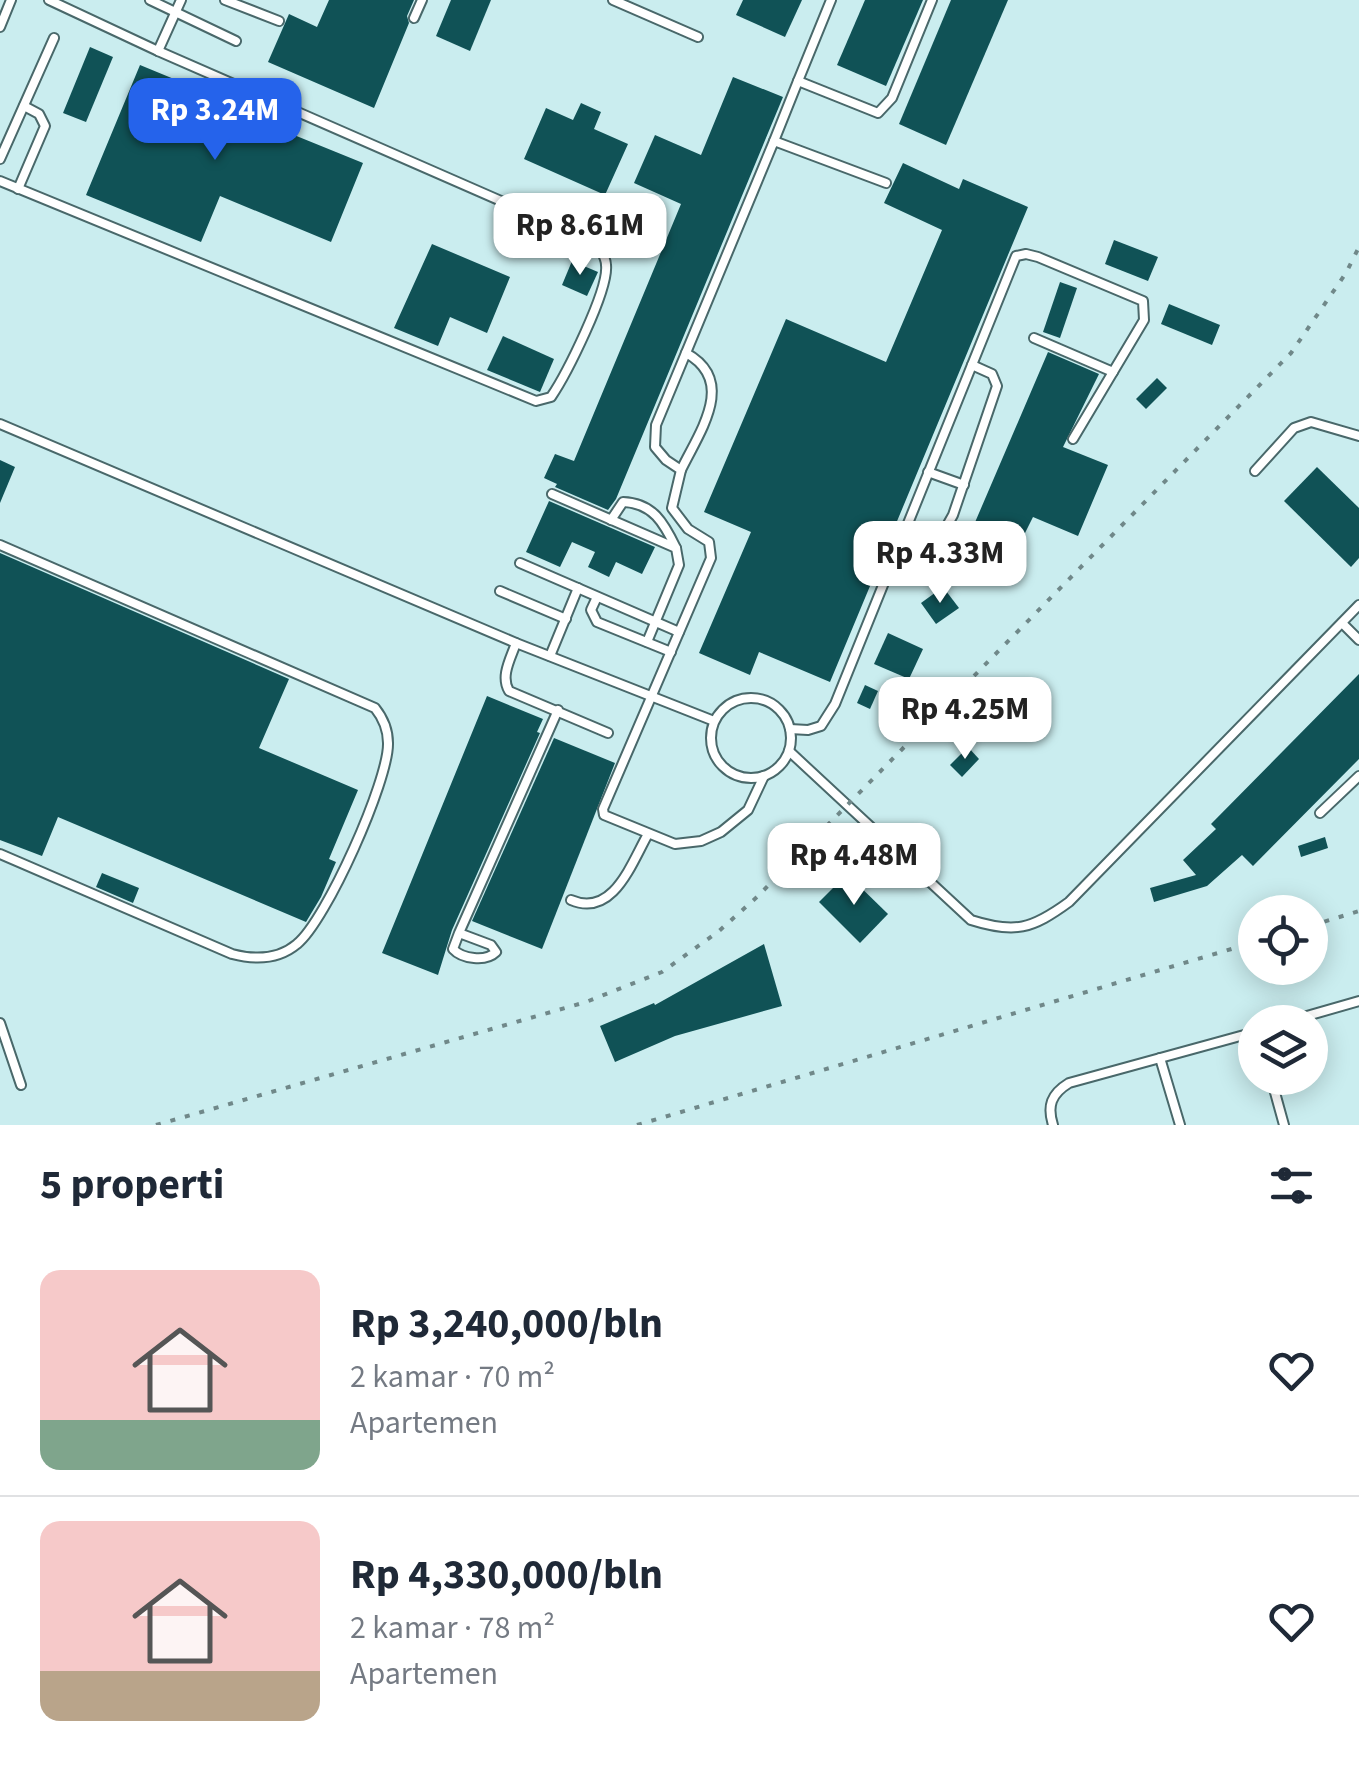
<!DOCTYPE html>
<html lang="id">
<meta charset="utf-8">
<style>
:root{--surface:#fff;--page:#f2f2f3;--text:#1f2937;--muted:#747a83;--line:#e0e1e3;--accent:#2563eb}
body{margin:0;font-family:"Source Sans 3",sans-serif;background:var(--page);color:var(--text);height:100vh;display:flex;flex-direction:column;font-size:38px;white-space:nowrap}
*{box-sizing:border-box;margin:0}
p{font-size:32px;color:var(--muted)}
.icon{flex:none;width:55px;height:55px;fill:none;stroke:currentColor;stroke-width:2;stroke-linecap:round;stroke-linejoin:round}
.map{position:relative;height:1125px;overflow:hidden}
.sheet{display:flex;flex-direction:column;background:var(--surface);flex:1}
.sheet>*{flex:none}
.buttons{position:absolute;left:1238px;top:895px;display:grid;gap:20px}
.buttons a{display:grid;place-items:center;width:90px;height:90px;border-radius:50%;background:var(--surface);box-shadow:0 5px 25px #0003;font-size:50px}
.price{position:absolute;translate:-50% -85px;padding:0 22px;border-radius:20px;background:#fff;color:#222;font-size:32px;line-height:65px;filter:drop-shadow(0 2px 5px #0008)}
.price::after{content:'';position:absolute;left:50%;top:60px;width:30px;height:22px;margin-left:-15px;background:inherit;clip-path:polygon(0 0,100% 0,50% 100%)}
.price.current{background:var(--accent);color:#fff}
ul{padding:0;list-style:none}
li{display:flex;align-items:center;gap:30px;height:250px;padding:0 40px}
li+li{border-top:2px solid var(--line)}
li span{display:grid;place-items:center;flex:none;width:280px;height:200px;border-radius:20px;color:#555}
li>.icon{margin-inline-start:auto}
span .icon{width:120px;height:120px;fill:#fffc;stroke-width:1}
li b{font-size:42px}
h2{display:flex;justify-content:space-between;align-items:center;height:120px;padding:0 40px;font-size:42px}
.map>svg:first-child{display:block}
.building{fill:#105256}
.lines{fill:none;stroke-linecap:round;stroke-linejoin:round}
.service-casing{stroke:#49686a;stroke-width:12}
.service{stroke:#fff;stroke-width:8}
.rail{stroke:#708889;stroke-width:4;stroke-dasharray:5 10;stroke-linecap:butt}
</style>
<div class="map">
<svg width="1359" height="1125" viewBox="0 0 1359 1125">
<rect width="100%" height="100%" fill="#caedef"/>
<g class="building">
<polygon points="329,0 414,0 407,16 409,23 374,108 268,62 289,14 317,27"/>
<polygon points="451,0 491,0 470,51 436,36"/>
<polygon points="743,0 802,0 785,37 736,15"/>
<polygon points="865,0 923,0 886,86 837,65"/>
<polygon points="951,0 1008,0 946,145 899,124"/>
<polygon points="90,47 113,57 86,122 63,113"/>
<polygon points="140,65 254,112 252,118 363,163 331,242 220,196 201,242 86,195"/>
<polygon points="733,77 783,97 616,499 608,510 555,487 557,484 544,478 555,454 574,461 681,204 634,183 655,135 701,155"/>
<polygon points="581,103 601,112 594,129 628,144 605,195 524,159 546,108 573,120"/>
<polygon points="903,163 959,189 963,179 1028,207 830,682 759,652 750,675 699,653 751,532 704,512 786,319 886,362 942,230 884,203"/>
<polygon points="1114,240 1158,257 1148,281 1105,264"/>
<polygon points="432,244 510,277 487,333 450,317 438,346 394,328"/>
<polygon points="572,261 598,272 587,296 562,285"/>
<polygon points="1060,282 1077,288 1060,338 1043,332"/>
<polygon points="1169,304 1220,325 1212,345 1161,324"/>
<polygon points="503,336 554,359 540,392 487,370"/>
<polygon points="1048,352 1099,374 1063,447 1108,465 1078,536 1033,517 1012,559 1005,555 995,578 958,562"/>
<polygon points="1157,378 1167,388 1146,409 1136,399"/>
<polygon points="0,460 15,467 0,503"/>
<polygon points="1317,467 1359,508 1359,558 1351,567 1284,501"/>
<polygon points="549,501 655,547 642,574 616,562 609,577 588,567 595,552 572,542 560,567 526,552"/>
<polygon points="0,553 289,679 259,748 358,790 329,859 336,862 321,897 306,922 58,817 42,856 0,840"/>
<polygon points="943,587 959,608 936,624 921,603"/>
<polygon points="888,633 923,649 909,679 874,664"/>
<polygon points="1359,674 1359,759 1253,866 1242,855 1207,886 1154,902 1150,888 1196,875 1183,860 1216,829 1211,824"/>
<polygon points="865,685 878,691 870,709 857,703"/>
<polygon points="487,696 543,719 537,732 540,733 452,930 438,975 382,953"/>
<polygon points="554,738 615,763 542,949 472,921"/>
<polygon points="968,747 979,759 962,777 950,765"/>
<polygon points="1325,837 1328,848 1301,857 1298,846"/>
<polygon points="102,873 139,888 133,903 96,887"/>
<polygon points="847,874 888,914 860,943 819,902"/>
<polygon points="764,944 782,1006 675,1036 615,1062 600,1026 654,1003 655,1005"/>
</g>
<g class="lines">
<defs>
<g id="service">
<polyline points="150,0 236,41"/>
<polyline points="225,0 279,21"/>
<polyline points="613,0 698,37"/>
<polyline points="831,0 798,81 878,113 892,98 932,0"/>
<polyline points="414,18 422,0"/>
<polyline points="0,27 11,0"/>
<polyline points="158,51 181,0"/>
<polyline points="774,141 798,81"/>
<polyline points="0,159 54,38"/>
<path d="M0,181L536,401L551,397C566,375 609,290 606,265C606,257 600,249 597,243L158,51L49,0"/>
<polyline points="18,189 45,126 39,114 24,106"/>
<polyline points="1034,338 1113,372"/>
<polyline points="0,424 516,643 714,721"/>
<path d="M681,470C700,431 737,381 686,353"/>
<polyline points="1255,471 1294,428 1311,422 1359,436"/>
<polyline points="928,472 964,485"/>
<polyline points="552,494 676,548 679,565 647,642"/>
<path d="M611,520L623,502C653,503 664,523 676,548"/>
<polyline points="902,532 933,538 944,531 953,515 997,386 992,374 972,365"/>
<path d="M0,545L375,708C383,718 388,730 388,743C389,780 326,921 297,944C278,960 255,960 232,954L0,854"/>
<polyline points="520,563 679,632"/>
<polyline points="500,591 566,619"/>
<polyline points="597,597 591,610 597,622 671,652"/>
<polyline points="1342,623 1359,640"/>
<path d="M516,643C511,658 500,676 509,691L608,733"/>
<polyline points="550,656 578,588"/>
<circle cx="751" cy="738" r="40"/>
<polyline points="790,729 808,730 821,726 835,704 1016,256 1026,254 1038,257 1143,301 1144,320 1073,439"/>
<path d="M789,751L971,920C1015,934 1032,929 1069,902L1359,605"/>
<polyline points="764,776 748,810 721,832 701,841 675,844 604,815 603,809 711,558 709,542 688,529 672,508 681,470 666,460 655,447 656,425 774,141 886,183"/>
<polyline points="1320,813 1359,776"/>
<path d="M571,900C613,918 631,864 648,834"/>
<path d="M459,933L491,945L496,952C486,962 462,959 453,949L459,933L558,710"/>
<polyline points="1286,1022 1359,1001"/>
<polyline points="0,1023 21,1085"/>
<polyline points="1160,1058 1180,1125"/>
<polyline points="1271,1078 1284,1125"/>
<path d="M1053,1125C1047,1106 1051,1094 1069,1083L1255,1032"/>
</g>
</defs>
<use href="#service" class="service-casing"/>
<use href="#service" class="service"/>
<g class="rail">
<polyline points="1310,926 1359,911"/>
<polyline points="156,1125 586,1002 662,972 719,931 757,897 1291,353 1346,273 1359,247"/>
<polyline points="637,1125 1255,942"/>
</g>
</g>
</svg>
<div class="buttons">
<a><svg class="icon" aria-label="locate" viewBox="0 0 24 24"><circle cx="12" cy="12" r="6"/><path d="M12 2v4M12 18v4M2 12h4M18 12h4"/></svg></a>
<a><svg class="icon" aria-label="layers" viewBox="0 0 24 24"><path d="M12 4l9 5-9 5-9-5zM3 14l9 5 9-5"/></svg></a>
</div>
<b class="price current" style="left:215px;top:163px">Rp 3.24M</b>
<b class="price" style="left:580px;top:278px">Rp 8.61M</b>
<b class="price" style="left:940px;top:606px">Rp 4.33M</b>
<b class="price" style="left:965px;top:762px">Rp 4.25M</b>
<b class="price" style="left:854px;top:908px">Rp 4.48M</b>
</div>
<section class="sheet">
<h2>5 properti<svg class="icon" aria-label="filters" viewBox="0 0 24 24"><path d="M4 7h16M4 17h16"/><circle cx="9" cy="7" r="2"/><circle cx="15" cy="17" r="2"/></svg></h2>
<ul>
<li><span style="background:linear-gradient(#f6c9c9 75%,#7fa58c 0)"><svg class="icon" aria-label="home" viewBox="0 0 24 24"><path d="M3 11l9-7 9 7M6 9v11h12V9"/></svg></span><div><b>Rp 3,240,000/bln</b><p>2 kamar · 70 m²</p><p>Apartemen</p></div><svg class="icon" aria-label="heart" viewBox="0 0 24 24"><path d="M12 20l-8-8c-3-5 5-10 8-4 3-6 11-1 8 4z"/></svg></li>
<li><span style="background:linear-gradient(#f6c9c9 75%,#b9a48a 0)"><svg class="icon" aria-label="home" viewBox="0 0 24 24"><path d="M3 11l9-7 9 7M6 9v11h12V9"/></svg></span><div><b>Rp 4,330,000/bln</b><p>2 kamar · 78 m²</p><p>Apartemen</p></div><svg class="icon" aria-label="heart" viewBox="0 0 24 24"><path d="M12 20l-8-8c-3-5 5-10 8-4 3-6 11-1 8 4z"/></svg></li>
</ul>
</section>
